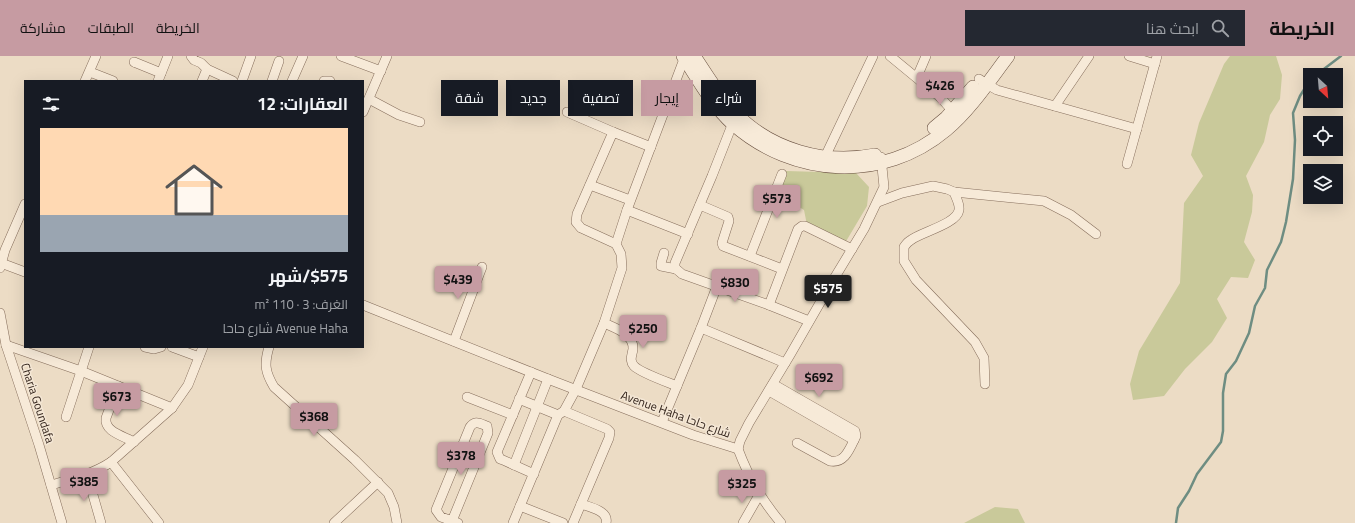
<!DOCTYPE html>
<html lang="ar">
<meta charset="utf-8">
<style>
:root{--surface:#171b24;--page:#242831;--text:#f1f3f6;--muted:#9ea1a6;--accent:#c69ba2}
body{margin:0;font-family:Georgia,Cairo,serif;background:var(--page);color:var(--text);direction:rtl;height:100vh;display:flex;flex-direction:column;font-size:15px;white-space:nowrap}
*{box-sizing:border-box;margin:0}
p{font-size:13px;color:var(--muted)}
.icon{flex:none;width:22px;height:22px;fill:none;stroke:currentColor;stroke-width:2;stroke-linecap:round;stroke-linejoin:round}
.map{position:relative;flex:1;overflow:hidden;direction:ltr}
.side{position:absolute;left:24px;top:24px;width:340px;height:268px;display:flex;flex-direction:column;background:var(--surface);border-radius:0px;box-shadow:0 4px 16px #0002;direction:rtl}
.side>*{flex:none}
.hud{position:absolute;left:376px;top:24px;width:380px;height:36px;direction:rtl;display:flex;gap:8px}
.needle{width:26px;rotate:154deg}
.fabs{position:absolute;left:1303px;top:12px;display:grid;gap:8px}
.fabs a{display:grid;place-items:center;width:40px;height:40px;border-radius:0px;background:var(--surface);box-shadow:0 4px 16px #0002;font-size:20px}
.price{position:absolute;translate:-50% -34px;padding:0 9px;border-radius:4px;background:var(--accent);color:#111;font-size:13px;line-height:26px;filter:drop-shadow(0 1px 2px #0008)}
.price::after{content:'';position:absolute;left:50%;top:24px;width:12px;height:9px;margin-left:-6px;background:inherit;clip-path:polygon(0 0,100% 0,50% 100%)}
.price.active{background:#222;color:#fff}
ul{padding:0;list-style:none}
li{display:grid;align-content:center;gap:8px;height:212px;padding:0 16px}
li span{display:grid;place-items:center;height:124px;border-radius:0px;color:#555}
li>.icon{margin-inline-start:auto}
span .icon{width:72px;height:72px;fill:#fffc;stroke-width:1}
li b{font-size:17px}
h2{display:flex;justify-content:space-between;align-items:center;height:48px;padding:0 16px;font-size:17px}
.tag{padding:0 14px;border-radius:0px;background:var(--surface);box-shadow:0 4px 16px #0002;font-size:14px;line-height:36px}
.tag.active{background:var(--accent);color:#111}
header{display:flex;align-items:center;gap:24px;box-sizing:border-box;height:56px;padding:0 20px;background:var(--accent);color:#111}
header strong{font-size:19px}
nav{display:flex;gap:22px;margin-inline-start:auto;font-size:14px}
.search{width:280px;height:36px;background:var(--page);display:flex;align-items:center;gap:10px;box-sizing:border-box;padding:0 14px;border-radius:0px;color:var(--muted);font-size:15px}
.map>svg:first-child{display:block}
.green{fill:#c9c99a}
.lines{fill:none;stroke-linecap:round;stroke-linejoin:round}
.stream{stroke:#6e8d82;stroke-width:2.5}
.street-casing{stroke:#866e5c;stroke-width:10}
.secondary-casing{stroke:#684f3f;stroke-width:14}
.street{stroke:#f7ead8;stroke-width:9}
.secondary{stroke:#f7ead8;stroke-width:13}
.labels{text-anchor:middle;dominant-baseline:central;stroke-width:3;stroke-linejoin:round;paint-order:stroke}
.street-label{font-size:12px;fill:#37281f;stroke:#f4e7d5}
</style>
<header>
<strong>الخريطة</strong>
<div class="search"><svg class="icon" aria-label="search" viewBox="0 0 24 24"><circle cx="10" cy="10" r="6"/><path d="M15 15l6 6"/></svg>ابحث هنا</div>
<nav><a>الخريطة</a><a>الطبقات</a><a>مشاركة</a></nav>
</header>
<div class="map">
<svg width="1355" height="467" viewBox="0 0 1355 467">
<rect width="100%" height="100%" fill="#ecdcc5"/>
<g class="green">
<polygon points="1230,0 1276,0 1282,19 1280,43 1270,59 1264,86 1246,120 1253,139 1252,156 1244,186 1255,204 1248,222 1231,221 1217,243 1227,262 1212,286 1185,313 1164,340 1133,344 1130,328 1139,295 1180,227 1184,147 1203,120 1191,99 1199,67 1224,8"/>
<polygon points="786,115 856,117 869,131 867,150 845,187 807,169 804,154 780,139"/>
<polygon points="995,451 1018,453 1025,467 964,467"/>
</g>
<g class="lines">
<g class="stream">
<polyline points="1316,19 1341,0"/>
<polyline points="1176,467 1178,452 1189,435 1197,418 1221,386 1223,375 1223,337 1226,318 1236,305 1249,277 1255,250 1265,232 1267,214 1281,186 1286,166 1293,123 1295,84 1293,57 1300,40 1310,24"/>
</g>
<defs>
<g id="street">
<polyline points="191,0 194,4 201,7 207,13 233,25"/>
<polyline points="341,0 381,15"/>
<polyline points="890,0 941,42 956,59"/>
<polyline points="1129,0 1155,8"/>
<polyline points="134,6 161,17"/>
<polyline points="90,16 113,25"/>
<polyline points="917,21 926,0"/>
<polyline points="979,23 990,30 997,34 1137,73"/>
<polyline points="85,25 96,0"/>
<polyline points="158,25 168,0"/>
<polyline points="202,25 207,13"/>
<polyline points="242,25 251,0"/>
<polyline points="272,25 279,5"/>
<polyline points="292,25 303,0"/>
<polyline points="324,25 330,25"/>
<polyline points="369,43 399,59 420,66"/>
<polyline points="1055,50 1089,0"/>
<polyline points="363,56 387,0"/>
<polyline points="567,56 613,76"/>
<polyline points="734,64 712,120 675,207 675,212 682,218 769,249 809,265"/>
<polyline points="825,101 873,0"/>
<polyline points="1127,108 1157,0"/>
<polyline points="590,129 630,144"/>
<polyline points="954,136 1044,145 1071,159 1096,178"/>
<path d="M878,146L902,137L933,130L947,133L954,136C956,142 960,148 959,154C957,168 921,176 911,184C909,185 906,188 904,191V205L916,224L975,286L984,302L985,328"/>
<polyline points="700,149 728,161 729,165 722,187 723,190 782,213"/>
<polyline points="627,154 688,178"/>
<polyline points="616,188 581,172 576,166 577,158 613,76 651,91"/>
<polyline points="664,197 661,207 661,210 676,213"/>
<polyline points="750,200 782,118"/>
<polyline points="1,207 25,216"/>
<polyline points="0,212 5,194 25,148"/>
<polyline points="363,249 548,323 693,379 738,393"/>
<polyline points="769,249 798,173 802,170 805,170 852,193"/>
<polyline points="0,257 6,289 39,389 62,467"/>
<path d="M604,267C615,272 634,278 633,293C632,300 629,304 634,310C641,317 667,326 677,330"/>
<polyline points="701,272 785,307"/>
<polyline points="454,285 482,211"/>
<polyline points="6,289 81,315 172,352"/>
<polyline points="145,291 154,293 161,291"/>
<polyline points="172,291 199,301"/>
<path d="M269,291C264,308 265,316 274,331L355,404L388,437L394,451L397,467"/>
<polyline points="531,316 497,396 500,403 503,404 534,418"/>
<path d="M773,328L855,375L856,380C850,392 845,408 830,405L797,387"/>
<path d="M118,330L106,362C104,376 124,380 134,386"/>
<polyline points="769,335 854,384"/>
<polyline points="467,341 513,359"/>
<polyline points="519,343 558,359"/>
<polyline points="564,355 607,373 610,376 609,382 573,467"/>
<polyline points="66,361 89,291"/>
<polyline points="662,366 701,272 717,230"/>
<polyline points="738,393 740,385 749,367 790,299 832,226 864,173 884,131 881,101"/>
<path d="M738,393C749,422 761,443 781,467"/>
<polyline points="111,406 159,467"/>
<polyline points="514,409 548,323"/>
<polyline points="87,418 101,467"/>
<path d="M51,429C72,423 93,418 111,406L172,352L188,329L203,291"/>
<path d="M581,448C590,451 609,455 606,467"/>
<polyline points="520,450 563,467"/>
<path d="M452,465L488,377L487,370C479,367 475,364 470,371L436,454L441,461L458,467"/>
<polyline points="334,467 378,426"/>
<polyline points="513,467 558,359 564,355 576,333 604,267 622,212 621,198 616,188 627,154 684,3"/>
<polyline points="743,467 759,439"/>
</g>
<g id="secondary">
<path d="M683,0C698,23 712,49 733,68C793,121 883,127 946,74C970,54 989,25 1008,0"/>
<path d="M694,0C707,19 719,40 735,57C771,94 824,109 875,99"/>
<polyline points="934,72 946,62 973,31"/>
</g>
</defs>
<use href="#street" class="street-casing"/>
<use href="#secondary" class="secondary-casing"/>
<use href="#street" class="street"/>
<use href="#secondary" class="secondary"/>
</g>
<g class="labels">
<g class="street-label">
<text transform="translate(38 347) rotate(72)">Charia Goundafa</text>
<text transform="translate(676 358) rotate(20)">Avenue Haha شارع حاحا</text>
</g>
</g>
</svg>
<div class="fabs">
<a><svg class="needle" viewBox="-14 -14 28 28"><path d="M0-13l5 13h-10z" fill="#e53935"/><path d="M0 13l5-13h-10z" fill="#9ea1a6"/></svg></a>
<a><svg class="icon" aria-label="locate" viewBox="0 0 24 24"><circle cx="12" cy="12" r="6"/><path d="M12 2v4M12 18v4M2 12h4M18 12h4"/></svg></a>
<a><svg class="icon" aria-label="layers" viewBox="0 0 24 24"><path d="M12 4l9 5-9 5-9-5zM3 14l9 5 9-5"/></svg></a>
</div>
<b class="price" style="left:940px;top:50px">$426</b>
<b class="price" style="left:777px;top:163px">$573</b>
<b class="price" style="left:458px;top:244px">$439</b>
<b class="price" style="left:735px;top:247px">$830</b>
<b class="price active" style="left:828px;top:253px">$575</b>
<b class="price" style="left:643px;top:293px">$250</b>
<b class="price" style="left:819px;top:342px">$692</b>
<b class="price" style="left:117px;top:361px">$673</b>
<b class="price" style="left:314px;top:381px">$368</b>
<b class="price" style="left:461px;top:420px">$378</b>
<b class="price" style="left:84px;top:446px">$385</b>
<b class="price" style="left:742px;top:448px">$325</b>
<div class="hud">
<a class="tag">شراء</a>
<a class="tag active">إيجار</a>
<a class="tag">تصفية</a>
<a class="tag">جديد</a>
<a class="tag">شقة</a>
</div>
<section class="side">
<h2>العقارات: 12<svg class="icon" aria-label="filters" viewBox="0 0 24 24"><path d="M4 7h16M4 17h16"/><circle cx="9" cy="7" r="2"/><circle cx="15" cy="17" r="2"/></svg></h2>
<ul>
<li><span style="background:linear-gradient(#ffd9b3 70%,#9aa5b1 0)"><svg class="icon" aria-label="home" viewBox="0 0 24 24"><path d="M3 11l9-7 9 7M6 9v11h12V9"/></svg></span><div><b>$575/شهر</b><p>الغرف: 3 · 110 m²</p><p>Avenue Haha شارع حاحا</p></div></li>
</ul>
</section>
</div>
